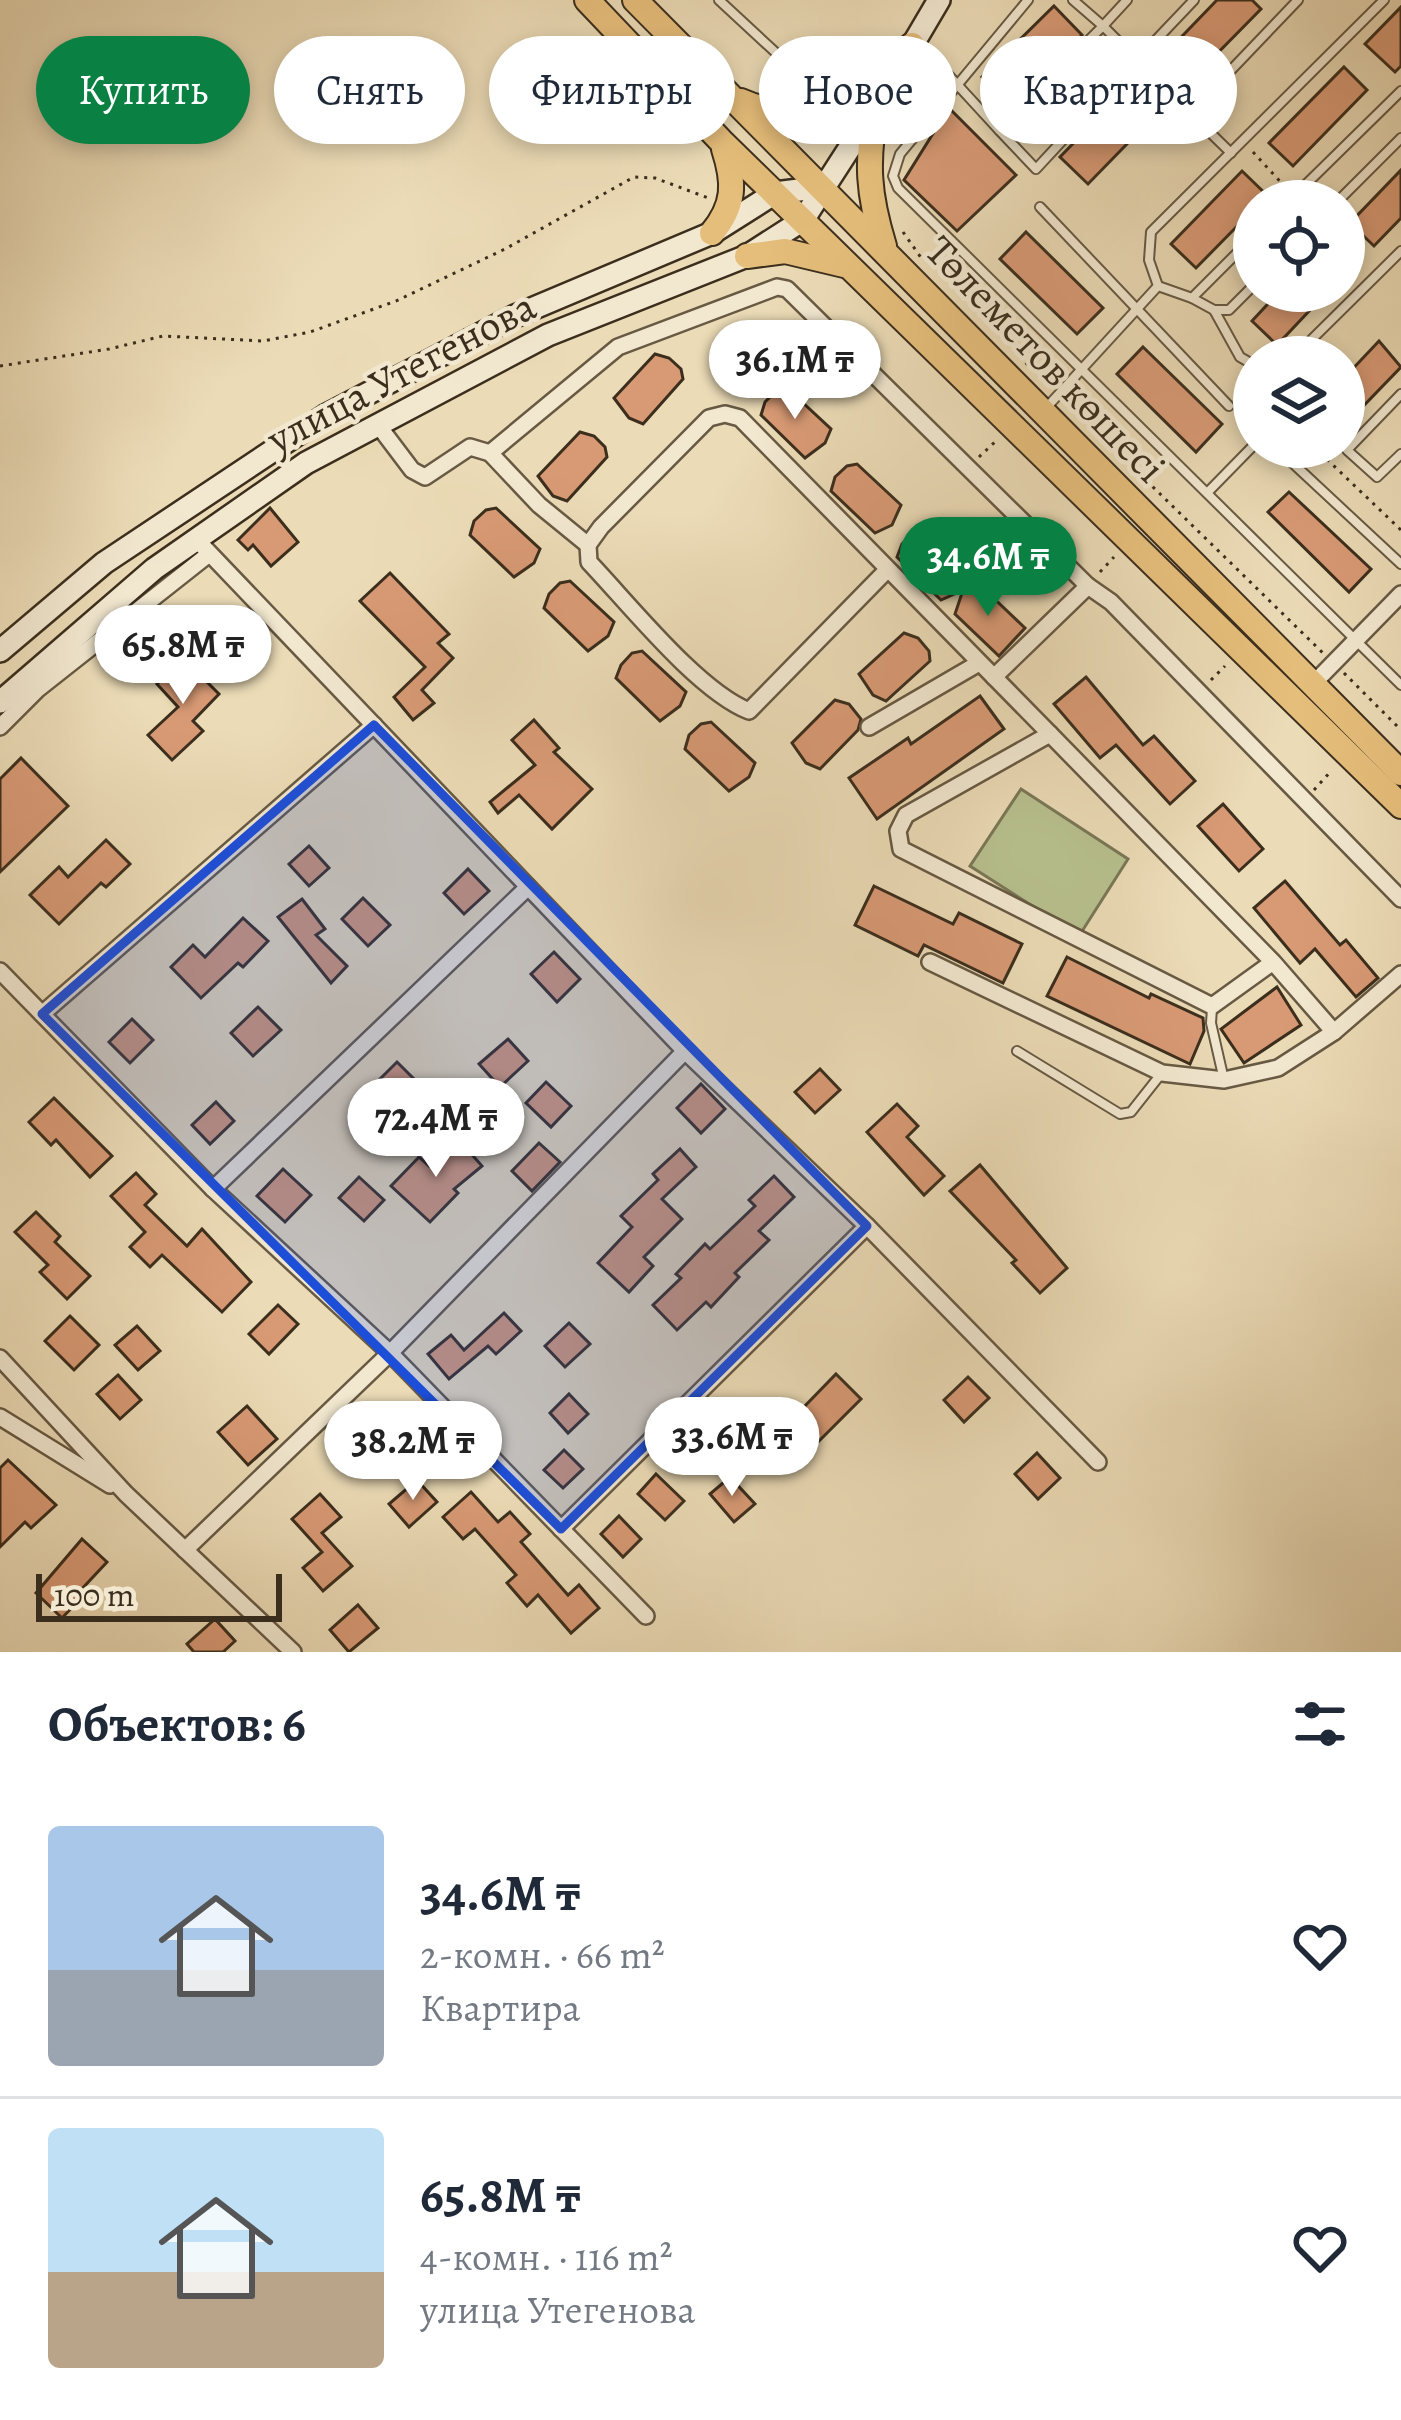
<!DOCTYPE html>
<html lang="ru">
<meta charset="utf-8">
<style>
:root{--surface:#fff;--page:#f2f2f3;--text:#1f2937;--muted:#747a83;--line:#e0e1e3;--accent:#0b8043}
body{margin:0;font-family:Alegreya,serif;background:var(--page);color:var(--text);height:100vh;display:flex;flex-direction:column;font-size:45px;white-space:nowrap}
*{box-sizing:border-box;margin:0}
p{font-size:39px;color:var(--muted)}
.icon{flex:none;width:66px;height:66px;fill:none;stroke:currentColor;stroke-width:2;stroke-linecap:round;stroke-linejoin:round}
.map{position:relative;height:1652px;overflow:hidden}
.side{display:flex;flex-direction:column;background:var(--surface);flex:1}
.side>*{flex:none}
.hud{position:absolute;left:36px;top:36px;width:1329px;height:108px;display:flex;gap:24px}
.tools{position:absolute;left:1233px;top:180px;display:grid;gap:24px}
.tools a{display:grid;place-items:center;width:132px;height:132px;border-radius:50%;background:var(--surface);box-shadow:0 6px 18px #0003;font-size:60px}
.scale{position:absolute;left:36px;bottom:30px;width:246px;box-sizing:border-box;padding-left:12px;border:6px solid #3b2e1d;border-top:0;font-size:33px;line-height:42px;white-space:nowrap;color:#3b2e1d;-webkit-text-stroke:9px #f2e8d0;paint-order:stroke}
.price{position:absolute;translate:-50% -102px;padding:0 27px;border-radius:42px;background:#fff;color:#222;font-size:39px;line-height:78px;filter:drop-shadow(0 3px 6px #0008)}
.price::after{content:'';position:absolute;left:50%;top:72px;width:36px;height:27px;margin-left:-18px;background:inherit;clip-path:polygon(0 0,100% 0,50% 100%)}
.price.on{background:var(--accent);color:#fff}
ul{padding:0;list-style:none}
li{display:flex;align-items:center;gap:36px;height:300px;padding:0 48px}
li+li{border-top:3px solid var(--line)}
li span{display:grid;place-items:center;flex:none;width:336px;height:240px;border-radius:12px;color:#555}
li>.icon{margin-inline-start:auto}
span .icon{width:144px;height:144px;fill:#fffc;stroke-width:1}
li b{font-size:51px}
h2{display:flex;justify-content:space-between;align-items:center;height:144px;padding:0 48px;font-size:51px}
.pill{padding:0 42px;border-radius:54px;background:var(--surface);box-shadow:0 6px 18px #0003;font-size:42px;line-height:108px}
.pill.on{background:var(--accent);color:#fff}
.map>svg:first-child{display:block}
.green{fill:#b7c08e;stroke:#797756;stroke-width:3}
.building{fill:#d89a75;stroke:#3b2e1d;stroke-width:3}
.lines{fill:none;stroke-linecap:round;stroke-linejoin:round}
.lane-casing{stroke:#675943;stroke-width:12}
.street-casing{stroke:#675943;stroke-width:20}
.secondary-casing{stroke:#3b2e1d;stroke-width:26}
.primary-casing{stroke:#3b2e1d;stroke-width:28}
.path{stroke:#3b2e1d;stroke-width:3;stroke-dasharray:3 6;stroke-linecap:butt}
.lane{stroke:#f2e8d0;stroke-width:8}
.street{stroke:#f2e8d0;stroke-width:15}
.secondary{stroke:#f2e8d0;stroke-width:21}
.primary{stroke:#e6be7b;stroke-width:24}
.marked{fill:#1d4ed8;fill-opacity:0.2;stroke:#1d4ed8;stroke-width:9;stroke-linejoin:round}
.labels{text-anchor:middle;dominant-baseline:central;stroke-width:9;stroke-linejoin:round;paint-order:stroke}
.street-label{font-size:42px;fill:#3b2e1d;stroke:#f2e8d0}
</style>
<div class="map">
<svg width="1401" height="1652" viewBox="0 0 1401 1652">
<rect width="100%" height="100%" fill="#ebdbb6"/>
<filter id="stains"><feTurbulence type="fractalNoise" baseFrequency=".00167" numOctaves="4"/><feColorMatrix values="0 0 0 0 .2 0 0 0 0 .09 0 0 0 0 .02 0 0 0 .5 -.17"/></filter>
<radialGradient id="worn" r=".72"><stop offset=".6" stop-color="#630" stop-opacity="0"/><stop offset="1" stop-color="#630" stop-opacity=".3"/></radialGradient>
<polygon class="green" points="1021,789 1128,859 1079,936 970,866"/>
<g class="building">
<polygon points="1217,0 1252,0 1261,9 1189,82 1163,56"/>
<polygon points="1054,6 1082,35 1011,107 982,77"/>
<polygon points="1401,7 1401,66 1395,72 1365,44"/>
<polygon points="1344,67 1367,90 1293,166 1269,143"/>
<polygon points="1132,83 1160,110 1088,184 1060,157"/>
<polygon points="949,108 1016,175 957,231 904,180"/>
<polygon points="1401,170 1401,218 1374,246 1350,223"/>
<polygon points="1242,171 1273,201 1254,201 1254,209 1196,268 1171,244"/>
<polygon points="1026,232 1103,308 1077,334 1000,259"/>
<polygon points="1280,291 1328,291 1277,345 1252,321"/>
<polygon points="1379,341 1401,367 1344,426 1344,378"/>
<polygon points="1143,347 1222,424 1196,452 1117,374"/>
<polygon points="655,354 669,358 681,369 683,379 643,424 629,418 614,398"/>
<polygon points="787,388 831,429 825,443 805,458 761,415 765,402 777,390"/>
<polygon points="580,432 594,436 605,447 607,457 567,501 553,496 538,476"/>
<polygon points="857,464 901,505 892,525 875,533 831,491 835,477 847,466"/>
<polygon points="1289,492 1371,569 1349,592 1268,512"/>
<polygon points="270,508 298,542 271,566 253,545 248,550 238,540"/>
<polygon points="496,508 540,549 534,563 514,577 470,535 474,521 486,510"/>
<polygon points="924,530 967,571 959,592 941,600 897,557 902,544 914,532"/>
<polygon points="390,573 449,634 438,643 453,658 422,690 434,703 413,720 394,697 425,667 360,601"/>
<polygon points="570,581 614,622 608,636 588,651 544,608 549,594 560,583"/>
<polygon points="982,587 1025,628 999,656 955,614 963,590"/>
<polygon points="904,633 918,638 929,651 930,661 886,701 873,695 859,674"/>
<polygon points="642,651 686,692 680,706 660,721 616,678 621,665 632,653"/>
<polygon points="191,652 201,664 195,670 219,694 193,721 203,731 172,760 148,735 178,707 157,684"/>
<polygon points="1086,677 1143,745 1154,736 1195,781 1170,804 1116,745 1100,758 1054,704"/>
<polygon points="980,696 1004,729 877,819 849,778 908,738 911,744"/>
<polygon points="835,700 849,704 861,719 858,730 820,769 806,763 792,743"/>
<polygon points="534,720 559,748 554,752 592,789 552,829 519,795 498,813 490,802 535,765 512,740"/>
<polygon points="711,722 755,763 749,777 729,791 685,749 689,735 701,724"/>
<polygon points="21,758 68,806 0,872 0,779"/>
<polygon points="1223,804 1263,849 1239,871 1198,826"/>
<polygon points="106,840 130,864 106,887 101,883 59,924 30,895 59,867 68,877"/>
<polygon points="309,846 329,868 309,886 289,864"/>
<polygon points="468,869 489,891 464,914 444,893"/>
<polygon points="1285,881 1340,945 1346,940 1378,978 1356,997 1315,949 1300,963 1254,908"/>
<polygon points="874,886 953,924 959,913 1022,944 1003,983 924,945 918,956 855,925"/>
<polygon points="363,898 390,925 368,946 342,919"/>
<polygon points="302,899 325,929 316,935 347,966 331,983 278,917"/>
<polygon points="243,918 268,941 243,967 238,963 201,998 171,967 193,945 205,957"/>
<polygon points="554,952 580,979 557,1002 531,974"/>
<polygon points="1067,957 1149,998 1151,994 1203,1018 1204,1031 1190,1064 1047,996"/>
<polygon points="1277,987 1301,1025 1244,1063 1221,1029"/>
<polygon points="258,1007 281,1030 253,1056 231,1033"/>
<polygon points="132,1019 153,1040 130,1063 109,1042"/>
<polygon points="508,1039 528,1061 500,1087 479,1064"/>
<polygon points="397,1062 420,1085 392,1113 369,1090"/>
<polygon points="820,1069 840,1090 815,1113 795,1092"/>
<polygon points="546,1082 571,1106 551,1127 526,1103"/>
<polygon points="701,1084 725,1109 701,1133 677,1108"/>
<polygon points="54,1098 112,1156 90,1177 56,1140 51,1145 29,1122"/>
<polygon points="216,1102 234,1121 210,1144 192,1125"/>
<polygon points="897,1104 918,1126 907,1137 944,1176 924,1195 867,1132"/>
<polygon points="459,1140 482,1166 454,1189 458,1193 430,1222 391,1186 419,1157 429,1166"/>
<polygon points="539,1143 560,1162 532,1191 512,1171"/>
<polygon points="680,1149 696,1167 662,1199 682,1219 644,1257 653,1266 629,1292 598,1263 632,1227 621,1216 658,1180 653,1174"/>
<polygon points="980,1165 1067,1268 1040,1293 1012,1263 1016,1260 950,1191"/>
<polygon points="283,1169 311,1195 285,1222 257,1196"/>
<polygon points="136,1173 156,1194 145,1205 187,1246 202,1229 251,1282 222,1312 162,1255 150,1267 130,1247 145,1232 111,1196"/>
<polygon points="774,1176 794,1197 759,1231 769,1240 735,1273 739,1277 711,1307 706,1302 677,1330 653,1305 681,1278 676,1274 705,1244 710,1249 755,1206 749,1200"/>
<polygon points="359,1177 384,1200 364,1221 339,1198"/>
<polygon points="36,1212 60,1236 55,1242 90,1276 67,1299 40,1272 48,1265 15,1232"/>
<polygon points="278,1305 298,1324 269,1354 249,1334"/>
<polygon points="504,1313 521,1331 496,1354 488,1346 449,1379 428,1354 451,1335 464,1350"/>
<polygon points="70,1316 99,1345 74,1370 45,1341"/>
<polygon points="569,1323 590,1344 565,1367 545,1346"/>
<polygon points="137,1326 160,1351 138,1370 115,1345"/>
<polygon points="836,1374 861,1399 796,1464 765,1434 793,1406 799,1412"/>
<polygon points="118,1375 141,1400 120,1419 97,1394"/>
<polygon points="968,1377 989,1398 964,1422 944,1400"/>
<polygon points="569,1394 588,1414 568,1433 550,1413"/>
<polygon points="247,1406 277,1439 248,1465 218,1432"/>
<polygon points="390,1410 410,1432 382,1457 362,1435"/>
<polygon points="564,1450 583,1469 563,1488 544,1470"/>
<polygon points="1037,1453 1060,1478 1038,1499 1015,1474"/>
<polygon points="8,1460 56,1505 31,1528 25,1522 0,1547 0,1468"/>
<polygon points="656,1474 684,1501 665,1520 638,1494"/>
<polygon points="730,1477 755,1504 734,1522 710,1494"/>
<polygon points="417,1480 437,1502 409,1527 389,1504"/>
<polygon points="471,1492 498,1522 510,1512 530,1534 521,1542 568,1595 579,1585 599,1608 571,1633 538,1595 527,1606 507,1583 516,1575 475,1529 463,1539 443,1517"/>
<polygon points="320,1494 341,1517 322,1533 352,1566 323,1591 303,1568 322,1552 292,1519"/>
<polygon points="619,1516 641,1539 623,1557 601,1534"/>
<polygon points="82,1539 107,1562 79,1592 83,1596 62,1618 36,1593"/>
<polygon points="358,1605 378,1628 349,1652 330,1630"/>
<polygon points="215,1619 235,1641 223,1652 194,1652 187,1644"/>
</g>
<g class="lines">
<defs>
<g id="lane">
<polyline points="719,0 828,101"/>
<polyline points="1028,0 900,154 893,176 898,188 1401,685"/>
<polyline points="1073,0 1103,26 1127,0"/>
<polyline points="1194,0 1137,60 1190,113 1298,0"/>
<polygon points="1103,26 1137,60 1036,169 999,130"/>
<polyline points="919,43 999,130"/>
<polyline points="1190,113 1231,153"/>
<polyline points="1289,201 1401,91"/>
<polyline points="1338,201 1401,138"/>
<polyline points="1040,207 1229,406"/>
<polyline points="1254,236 1192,298 1214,310 1229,310 1254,285"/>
<polyline points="1158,286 1149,260 1151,232 1384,0"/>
<polyline points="1214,310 1240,357 1254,365"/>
<polyline points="1294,357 1401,251"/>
<polyline points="1401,394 1347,450 1377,477 1401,454"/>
<polyline points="1047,407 1158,286 1192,298"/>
<polyline points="1284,455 1401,564"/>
<polyline points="1207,493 1254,445"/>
<polyline points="1212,1008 1211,1023 1224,1080"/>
<polyline points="1017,1051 1120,1114 1131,1112 1161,1074"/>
</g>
<g id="street">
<polyline points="378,425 412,470 425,477 470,447 490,453 539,505 588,545"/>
<polyline points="490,453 618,347 777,287 787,289 1088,586"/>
<polyline points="196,539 685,1051"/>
<path d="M888,569L749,711C698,691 629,604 589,562L588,545L601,527L709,418L725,414L740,418L1050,734"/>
<polyline points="994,677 1088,586 1111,602 1401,899"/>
<polyline points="1313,684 1401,594"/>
<polyline points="0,727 38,689 209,554"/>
<polyline points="869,727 979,663"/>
<polyline points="930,962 1162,1073 1224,1080 1278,1068 1334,1032"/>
<polyline points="1273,962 1050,734 906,815 898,831 901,849 1212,1006 1273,962 1334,1032 1401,974"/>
<polyline points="0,971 213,1189 390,1353 646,1616"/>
<polyline points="42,1014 374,725"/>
<polyline points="213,1189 528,887"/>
<polyline points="0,1358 126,1494 293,1652"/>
<polyline points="0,1417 110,1485"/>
<polyline points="561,1529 867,1226 1098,1462"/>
<polyline points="185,1550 390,1353 685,1051 867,1226"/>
</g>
<g id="secondary">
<polyline points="0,651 104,563 325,416 515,316 712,233 775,193 823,187"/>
<polyline points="0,702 154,569 306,463 548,335 747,256 803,220 876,107 939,0"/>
</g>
<g id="primary">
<polyline points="587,0 721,141 1401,806"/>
<polyline points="635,0 1401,773"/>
<path d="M741,101C818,134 857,94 912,45"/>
<path d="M876,107C866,162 868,194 884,246"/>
<path d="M712,233C735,205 735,183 724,149"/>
<polyline points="747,256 785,251 844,265"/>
</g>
</defs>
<use href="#lane" class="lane-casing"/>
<use href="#street" class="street-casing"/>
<use href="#secondary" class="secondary-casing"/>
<use href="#primary" class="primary-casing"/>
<g class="path">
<polyline points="1253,152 1287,189"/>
<polyline points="903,232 922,259"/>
<polyline points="1013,350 1049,386"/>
<polyline points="0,366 109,349 163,336 263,341 310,332 396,301 505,249 634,177 655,178 711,199"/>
<polyline points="1069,405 1324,654"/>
<polyline points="1314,447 1401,530"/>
<polyline points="979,457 998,439"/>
<polyline points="1100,572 1114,557"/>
<polyline points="1344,673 1401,730"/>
<polyline points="1211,680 1225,666"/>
<polyline points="1314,790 1332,770"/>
</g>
<use href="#lane" class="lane"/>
<use href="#street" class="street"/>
<use href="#secondary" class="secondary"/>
<use href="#primary" class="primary"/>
</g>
<path class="marked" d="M374,725L867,1226L561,1529L42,1014Z"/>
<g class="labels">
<g class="street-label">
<text transform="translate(1046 359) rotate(46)">Төлеметов көшесі</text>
<text transform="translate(401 372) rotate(-28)">улица Утегенова</text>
</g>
</g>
<rect width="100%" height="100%" filter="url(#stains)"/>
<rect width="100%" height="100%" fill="url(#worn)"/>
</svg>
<div class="tools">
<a><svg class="icon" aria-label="locate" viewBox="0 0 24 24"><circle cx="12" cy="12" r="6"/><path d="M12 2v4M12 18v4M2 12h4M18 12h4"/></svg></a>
<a><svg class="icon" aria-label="layers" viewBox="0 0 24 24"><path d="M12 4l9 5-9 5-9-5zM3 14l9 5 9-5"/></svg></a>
</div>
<div class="scale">100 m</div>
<b class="price" style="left:795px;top:422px">36.1M ₸</b>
<b class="price on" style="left:988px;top:619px">34.6M ₸</b>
<b class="price" style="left:183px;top:707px">65.8M ₸</b>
<b class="price" style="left:436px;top:1180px">72.4M ₸</b>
<b class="price" style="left:732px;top:1499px">33.6M ₸</b>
<b class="price" style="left:413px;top:1503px">38.2M ₸</b>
<div class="hud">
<a class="pill on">Купить</a>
<a class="pill">Снять</a>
<a class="pill">Фильтры</a>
<a class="pill">Новое</a>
<a class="pill">Квартира</a>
</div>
</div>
<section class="side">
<h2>Объектов: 6<svg class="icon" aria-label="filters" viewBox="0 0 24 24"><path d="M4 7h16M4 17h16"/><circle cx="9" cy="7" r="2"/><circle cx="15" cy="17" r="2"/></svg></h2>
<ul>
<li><span style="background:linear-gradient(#a9c7e8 60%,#9aa5b1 0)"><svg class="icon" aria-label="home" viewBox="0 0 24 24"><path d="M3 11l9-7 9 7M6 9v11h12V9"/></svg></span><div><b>34.6M ₸</b><p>2-комн. · 66 m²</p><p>Квартира</p></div><svg class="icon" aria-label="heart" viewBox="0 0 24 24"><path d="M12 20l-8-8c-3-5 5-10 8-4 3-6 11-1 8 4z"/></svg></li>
<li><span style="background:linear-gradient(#bfe0f5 60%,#b9a48a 0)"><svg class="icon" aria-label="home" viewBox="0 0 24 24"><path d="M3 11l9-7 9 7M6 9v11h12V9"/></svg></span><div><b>65.8M ₸</b><p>4-комн. · 116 m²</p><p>улица Утегенова</p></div><svg class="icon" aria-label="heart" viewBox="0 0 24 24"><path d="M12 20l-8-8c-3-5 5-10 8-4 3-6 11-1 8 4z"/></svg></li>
</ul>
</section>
